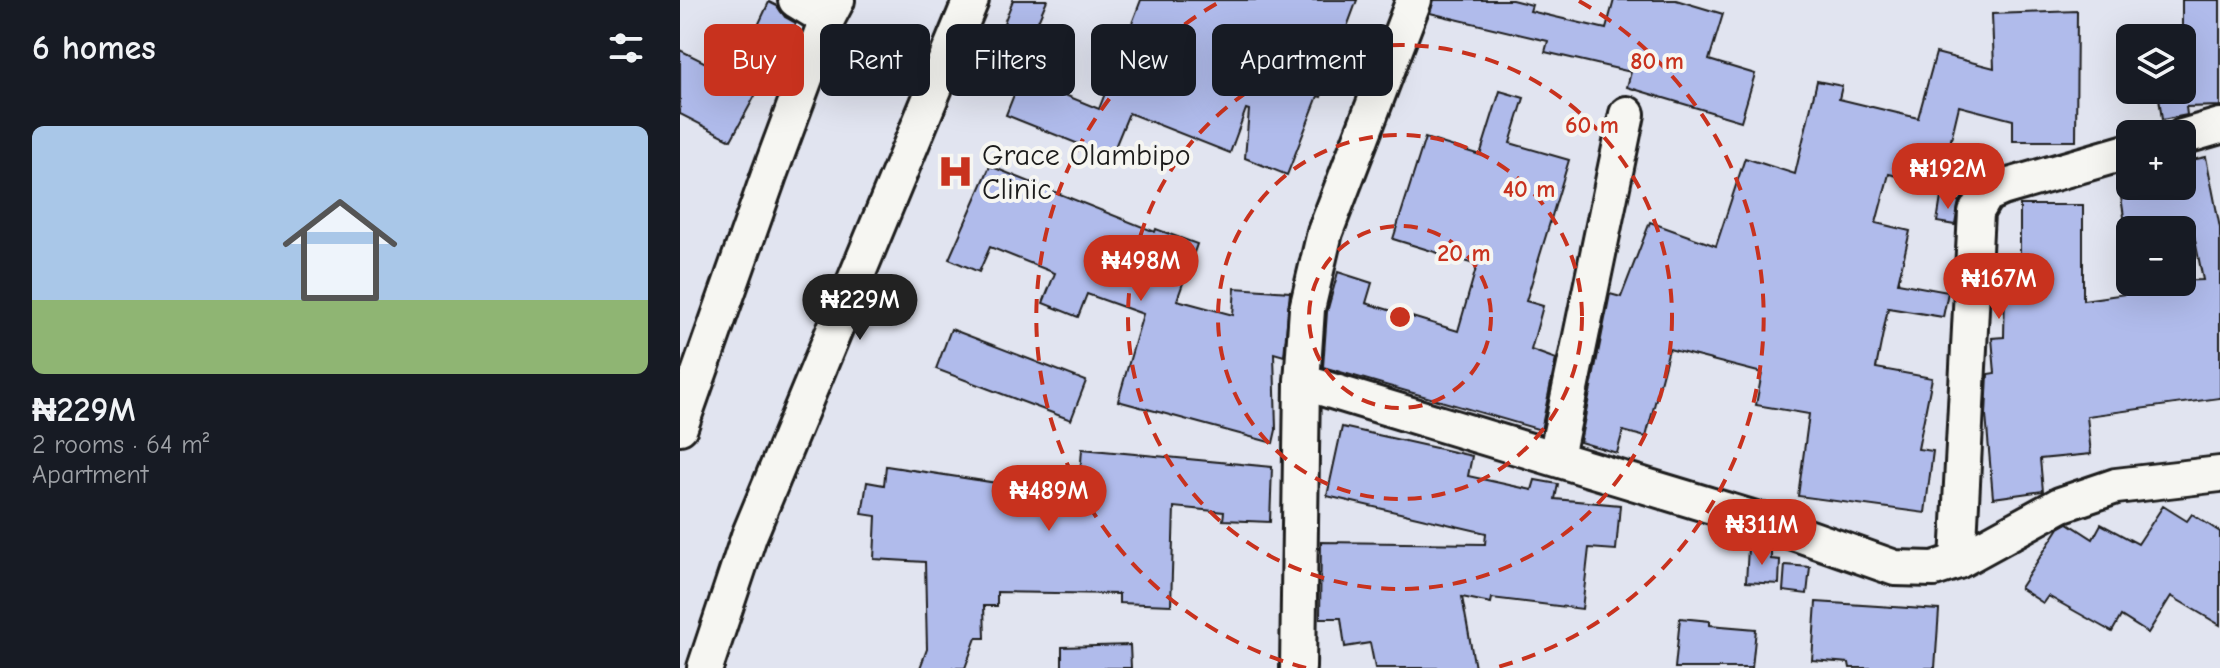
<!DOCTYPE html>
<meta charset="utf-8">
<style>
:root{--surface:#171b24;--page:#242831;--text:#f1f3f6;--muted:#9ea1a6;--line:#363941;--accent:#c8321e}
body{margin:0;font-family:"Comic Neue",sans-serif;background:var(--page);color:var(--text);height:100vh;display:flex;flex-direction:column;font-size:30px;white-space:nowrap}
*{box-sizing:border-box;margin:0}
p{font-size:26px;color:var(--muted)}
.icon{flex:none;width:44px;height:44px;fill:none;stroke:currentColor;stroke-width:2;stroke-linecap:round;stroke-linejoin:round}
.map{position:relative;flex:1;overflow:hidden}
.side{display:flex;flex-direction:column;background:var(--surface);width:680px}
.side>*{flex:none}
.top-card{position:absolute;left:24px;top:24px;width:760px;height:72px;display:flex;gap:16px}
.tools{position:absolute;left:1436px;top:24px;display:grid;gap:16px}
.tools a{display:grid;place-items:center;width:80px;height:80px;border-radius:12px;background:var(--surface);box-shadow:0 8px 32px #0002;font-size:40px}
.price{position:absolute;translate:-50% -68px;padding:0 18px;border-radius:28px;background:var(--accent);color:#fff;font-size:26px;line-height:52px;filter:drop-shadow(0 2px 4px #0008)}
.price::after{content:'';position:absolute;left:50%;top:48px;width:24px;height:18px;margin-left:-12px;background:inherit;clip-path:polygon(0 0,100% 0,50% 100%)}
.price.selected{background:#222;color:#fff}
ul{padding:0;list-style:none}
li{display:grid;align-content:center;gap:16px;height:424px;padding:0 32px}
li+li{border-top:2px solid var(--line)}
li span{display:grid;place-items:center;height:248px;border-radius:12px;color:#555}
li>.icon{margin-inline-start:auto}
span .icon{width:144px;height:144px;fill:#fffc;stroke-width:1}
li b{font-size:34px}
h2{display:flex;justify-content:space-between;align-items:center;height:96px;padding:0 32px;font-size:34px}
.pill{padding:0 28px;border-radius:12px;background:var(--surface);box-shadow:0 8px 32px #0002;font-size:28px;line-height:72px}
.pill.selected{background:var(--accent);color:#fff}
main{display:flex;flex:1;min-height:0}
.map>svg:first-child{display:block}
.building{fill:#b0bbeb;stroke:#1c1c1c;stroke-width:2}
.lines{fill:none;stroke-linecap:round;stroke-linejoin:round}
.minor-casing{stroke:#1c1c1c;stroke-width:40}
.minor{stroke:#f6f6f2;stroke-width:34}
.ring{fill:none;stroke:#c8321e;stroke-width:4;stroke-dasharray:14 10}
.labels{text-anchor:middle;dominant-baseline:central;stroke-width:8;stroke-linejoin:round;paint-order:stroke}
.poi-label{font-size:30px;fill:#1c1c1c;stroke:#f6f6f2;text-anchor:start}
.centre{fill:#c8321e;stroke:#f6f6f2;stroke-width:4}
.ring-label{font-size:24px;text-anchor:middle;font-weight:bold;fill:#c8321e;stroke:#f6f6f2;stroke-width:8;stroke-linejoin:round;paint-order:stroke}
</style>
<main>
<section class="side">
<h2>6 homes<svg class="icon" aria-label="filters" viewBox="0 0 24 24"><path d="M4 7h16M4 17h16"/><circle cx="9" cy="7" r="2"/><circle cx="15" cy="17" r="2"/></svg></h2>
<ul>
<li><span style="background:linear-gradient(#a9c7e8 70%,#8fb573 0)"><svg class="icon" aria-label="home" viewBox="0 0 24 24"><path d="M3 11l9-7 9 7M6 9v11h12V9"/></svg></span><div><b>₦229M</b><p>2 rooms · 64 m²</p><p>Apartment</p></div></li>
</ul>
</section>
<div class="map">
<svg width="1540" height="668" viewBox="0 0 1540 668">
<rect width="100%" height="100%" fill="#e1e4f0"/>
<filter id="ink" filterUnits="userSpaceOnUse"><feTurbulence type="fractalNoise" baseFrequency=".0125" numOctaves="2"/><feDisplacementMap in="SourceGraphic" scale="16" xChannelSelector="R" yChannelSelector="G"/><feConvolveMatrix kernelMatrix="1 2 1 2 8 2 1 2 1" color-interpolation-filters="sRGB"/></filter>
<g filter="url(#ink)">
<g class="building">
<polygon points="333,0 367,0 352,35 324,23"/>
<polygon points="461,0 677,0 641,97 638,96 607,175 565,158 569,110 566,109 550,153 449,113 431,157 326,115 341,77 419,109"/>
<polygon points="754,0 832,0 852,5 850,11 926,29 934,0 996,0 1043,14 1029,60 1075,74 1061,121 947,87 951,72 865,52 868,41 750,13"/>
<polygon points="1502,0 1540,0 1540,106 1506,107 1507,115 1482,120 1478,90 1502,90"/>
<polygon points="89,2 97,6 105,17 116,23 94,70 90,68 51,140 0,114 0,50 54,77"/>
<polygon points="1397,11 1396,141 1333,141 1333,120 1279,106 1260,186 1209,174 1196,223 1230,231 1218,283 1268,292 1263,317 1208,308 1196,368 1252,378 1238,449 1253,451 1245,513 1118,496 1129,414 1076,405 1082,373 989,349 966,437 943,431 937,453 900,442 930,294 941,297 970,222 1036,246 1065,158 1115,174 1137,81 1162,86 1159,99 1238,118 1256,53 1314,68 1312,14"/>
<polygon points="820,91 844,98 830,143 889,160 846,301 863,306 851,350 876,359 861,430 643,367 647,312 658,272 692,283 686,303 778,331 797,265 713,239 745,138 800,155"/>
<polygon points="1526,157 1540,228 1540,398 1407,416 1411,454 1360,459 1363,491 1313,498 1306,415 1308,374 1315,373 1312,338 1324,337 1325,287 1340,288 1340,205 1403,205 1403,300 1453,293 1452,282 1523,280 1513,230 1446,230 1441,197 1502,189 1502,162"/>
<polygon points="310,166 475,232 476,229 517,244 497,300 553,315 555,288 610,292 604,356 594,353 596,430 593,443 438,401 463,314 407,294 398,317 363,303 375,273 310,247 299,272 269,259"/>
<polygon points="1261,197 1279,201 1275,225 1257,222"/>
<polygon points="271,329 406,381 391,420 256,369"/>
<polygon points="662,427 792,456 788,476 852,490 855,480 878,484 875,499 940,505 936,550 909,548 902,609 812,598 811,603 782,597 795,668 695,668 690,643 665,647 661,618 640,618 641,542 805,544 806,533 647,496"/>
<polygon points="402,449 592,467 590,522 543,520 544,512 494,507 491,605 439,603 439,594 317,592 317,606 304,606 305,638 296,638 285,668 240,668 247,649 245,562 194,559 196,516 182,514 187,482 204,485 206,466 343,487 345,468 400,476"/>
<polygon points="1483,506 1507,521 1512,514 1540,532 1540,625 1491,596 1468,633 1441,616 1432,632 1368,596 1363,603 1340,588 1379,528 1388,523 1413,539 1421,524 1458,544"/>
<polygon points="1068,548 1091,550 1091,559 1100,560 1099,584 1066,582"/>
<polygon points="1105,565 1130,567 1127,594 1103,591"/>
<polygon points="1136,602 1259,610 1255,668 1170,668 1169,663 1132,660"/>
<polygon points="1000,618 1030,621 1030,625 1076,629 1072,668 995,668"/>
<polygon points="450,645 451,668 382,668 382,647"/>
</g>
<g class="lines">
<defs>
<g id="minor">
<polyline points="116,0 147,19"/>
<polyline points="1502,137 1540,126"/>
<polyline points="622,382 1085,522 1215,568 1254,569 1278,561 1380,505 1436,486 1540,474"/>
<polyline points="0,427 89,175 147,19 157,0"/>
<polyline points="876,457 947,114"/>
<polyline points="1278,561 1296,212 1306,195 1322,188 1450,151"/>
<polyline points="25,668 69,536 291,0"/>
<polyline points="618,668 622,382 627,309 645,232 734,0"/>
</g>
</defs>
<use href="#minor" class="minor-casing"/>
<use href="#minor" class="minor"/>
</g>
</g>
<g class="ring">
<circle cx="720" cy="317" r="91"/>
<circle cx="720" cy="317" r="182"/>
<circle cx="720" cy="317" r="272"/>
<path d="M626 668A363 363 0 0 1 541 1M899 1A363 363 0 0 1 814 668"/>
</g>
<defs>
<symbol id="hospital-bare" viewBox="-9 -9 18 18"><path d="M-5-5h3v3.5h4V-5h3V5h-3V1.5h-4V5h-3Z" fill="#c8321e" stroke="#f6f6f2" stroke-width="2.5" paint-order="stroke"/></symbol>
</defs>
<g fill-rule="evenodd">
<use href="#hospital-bare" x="250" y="146" width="51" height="51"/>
</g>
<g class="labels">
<g class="poi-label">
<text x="302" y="155">Grace Olambipo<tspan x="302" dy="34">Clinic</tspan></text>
</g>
</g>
<circle cx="720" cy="317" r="12" class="centre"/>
<g class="ring-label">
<text x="977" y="69">80 m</text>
<text x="912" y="133">60 m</text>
<text x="849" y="197">40 m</text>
<text x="784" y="261">20 m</text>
</g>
</svg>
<div class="tools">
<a><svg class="icon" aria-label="layers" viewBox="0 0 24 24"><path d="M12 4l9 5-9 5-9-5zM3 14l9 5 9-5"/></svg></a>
<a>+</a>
<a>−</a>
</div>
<b class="price" style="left:1268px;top:211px">₦192M</b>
<b class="price" style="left:461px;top:303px">₦498M</b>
<b class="price" style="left:1319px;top:321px">₦167M</b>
<b class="price selected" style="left:180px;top:342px">₦229M</b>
<b class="price" style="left:369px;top:533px">₦489M</b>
<b class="price" style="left:1082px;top:567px">₦311M</b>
<div class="top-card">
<a class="pill selected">Buy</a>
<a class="pill">Rent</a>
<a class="pill">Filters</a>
<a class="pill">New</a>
<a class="pill">Apartment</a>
</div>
</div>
</main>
